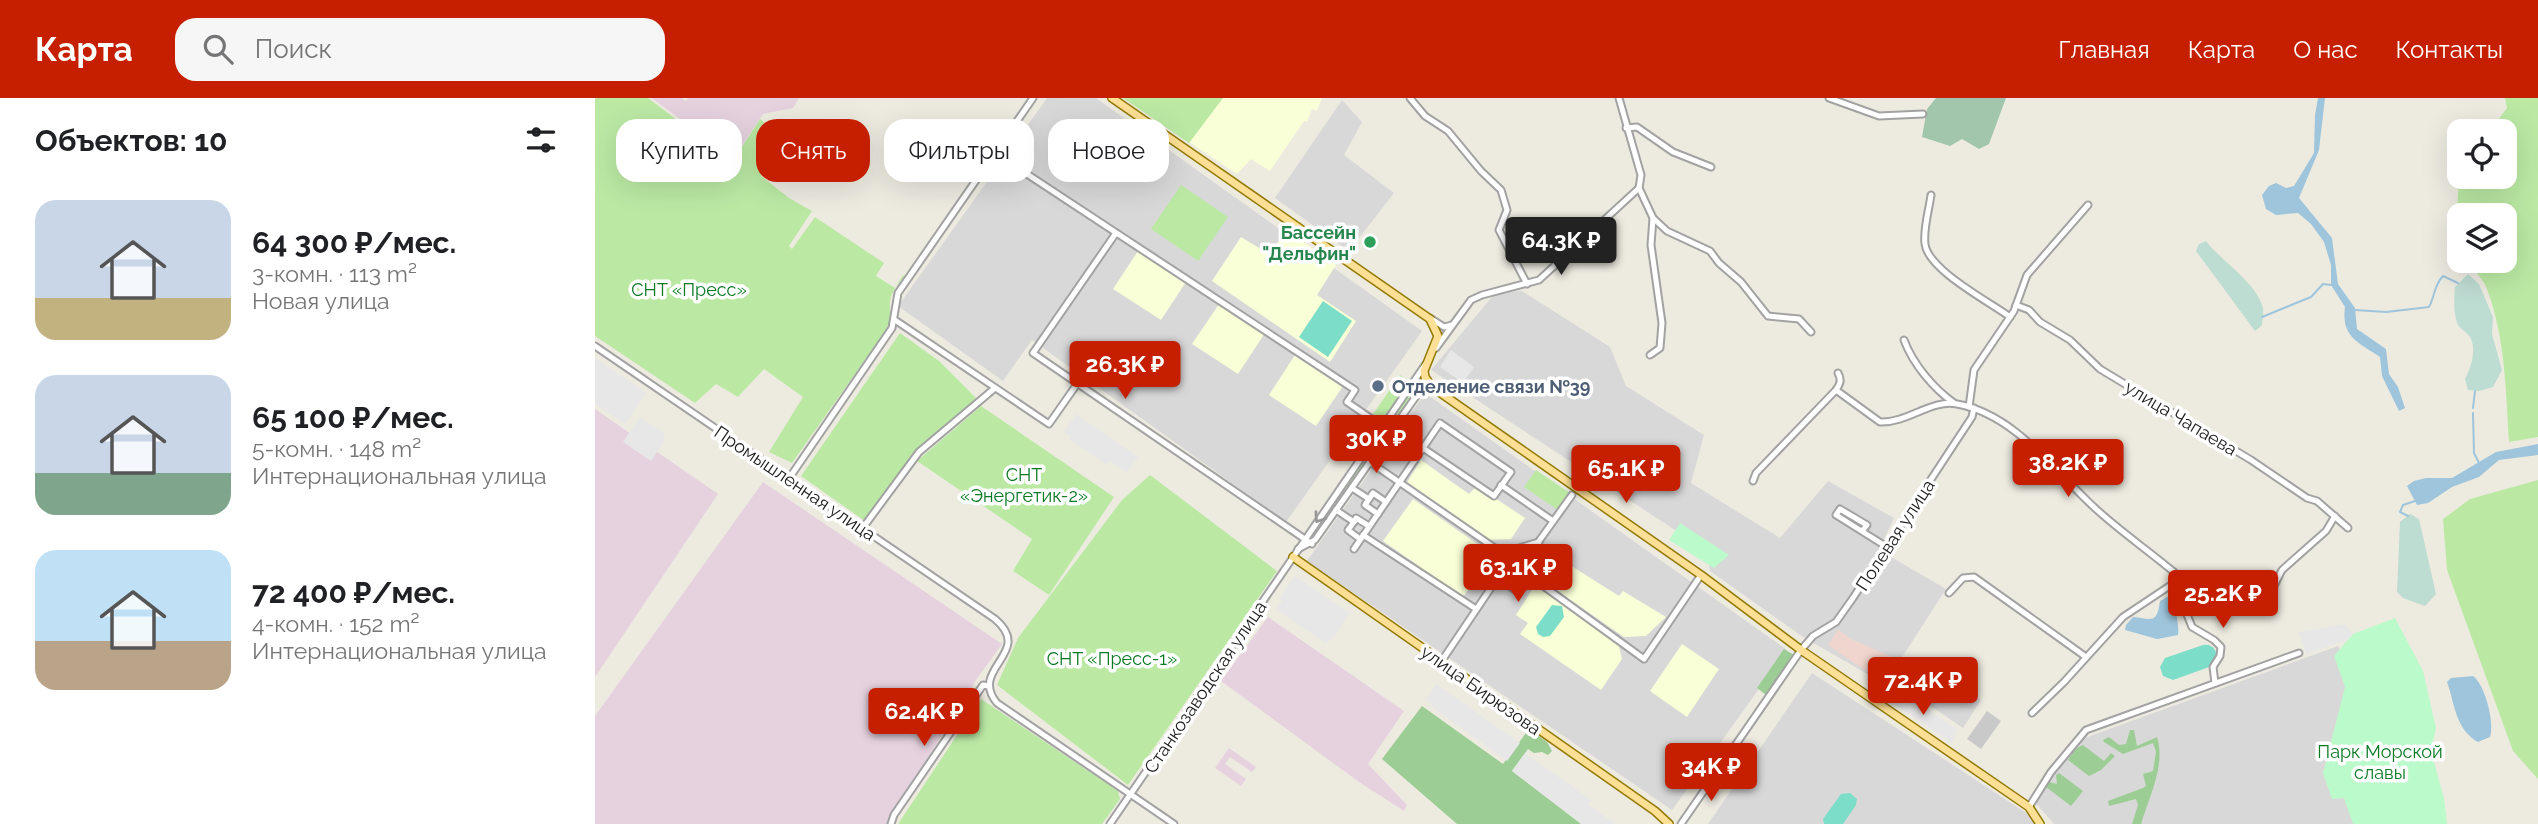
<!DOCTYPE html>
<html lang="ru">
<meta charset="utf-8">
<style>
:root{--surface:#fff;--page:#f6f6f6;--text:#202124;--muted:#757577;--accent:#c61f00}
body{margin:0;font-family:Raleway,sans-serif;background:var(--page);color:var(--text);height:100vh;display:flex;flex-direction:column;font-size:26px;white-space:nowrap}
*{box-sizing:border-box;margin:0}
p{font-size:23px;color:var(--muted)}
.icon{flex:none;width:38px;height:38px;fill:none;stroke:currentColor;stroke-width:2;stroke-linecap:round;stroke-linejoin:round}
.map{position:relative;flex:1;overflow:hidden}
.side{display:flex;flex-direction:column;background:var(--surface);width:595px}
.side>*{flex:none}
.banner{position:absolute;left:21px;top:21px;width:665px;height:63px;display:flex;gap:14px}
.tools{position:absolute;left:1852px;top:21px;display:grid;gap:14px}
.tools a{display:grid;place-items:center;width:70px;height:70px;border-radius:14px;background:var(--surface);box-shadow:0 7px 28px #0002;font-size:35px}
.price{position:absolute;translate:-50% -60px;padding:0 16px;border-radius:7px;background:var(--accent);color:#fff;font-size:23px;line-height:46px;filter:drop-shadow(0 2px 4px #0008)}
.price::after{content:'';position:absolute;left:50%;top:42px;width:21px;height:16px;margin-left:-10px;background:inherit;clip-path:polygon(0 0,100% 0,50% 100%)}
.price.selected{background:#222;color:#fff}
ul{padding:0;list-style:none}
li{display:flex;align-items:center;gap:21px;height:175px;padding:0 35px}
li span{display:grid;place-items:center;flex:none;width:196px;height:140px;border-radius:21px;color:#555}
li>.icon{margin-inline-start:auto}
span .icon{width:84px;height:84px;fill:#fffc;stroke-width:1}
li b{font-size:30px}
h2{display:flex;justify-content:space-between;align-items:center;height:84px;padding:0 35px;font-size:30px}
.tag{padding:0 24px;border-radius:21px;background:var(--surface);box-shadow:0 7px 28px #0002;font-size:24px;line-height:63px}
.tag.selected{background:var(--accent);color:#fff}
header{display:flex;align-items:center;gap:42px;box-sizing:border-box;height:98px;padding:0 35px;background:var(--accent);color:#fff}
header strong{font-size:33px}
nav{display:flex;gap:38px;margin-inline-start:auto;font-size:24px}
.search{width:490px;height:63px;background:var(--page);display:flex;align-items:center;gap:18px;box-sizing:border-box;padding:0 24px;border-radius:21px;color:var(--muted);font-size:26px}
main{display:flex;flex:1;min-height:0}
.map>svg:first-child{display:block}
.residential{fill:#d9d8d8}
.commercial{fill:#efd5ce}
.industrial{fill:#e6d2df}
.education{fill:#f9ffd7}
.religious{fill:#c9c9c9}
.grass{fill:#bbe9a4}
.forest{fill:#9ccd94}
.wetland{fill:#bddcd2}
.cemetery{fill:#a1c6ac}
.park{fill:#bbfaca}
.pitch{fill:#7cdec8}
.parking{fill:#e7e7e7}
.water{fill:#9fc5dc}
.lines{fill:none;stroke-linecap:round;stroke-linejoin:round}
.stream{stroke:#9fc5dc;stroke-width:2}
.minor-casing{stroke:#a2a2a2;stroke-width:9}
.major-casing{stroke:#927900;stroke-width:10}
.minor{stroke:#fff;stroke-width:5}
.major{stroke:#fde095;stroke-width:7}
.oneway{stroke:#989898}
.leisure-dot{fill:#2e9e5b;stroke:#fff;stroke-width:2.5}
.service-dot{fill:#5c6f8a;stroke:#fff;stroke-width:2.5}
.labels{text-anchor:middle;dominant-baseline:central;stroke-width:7;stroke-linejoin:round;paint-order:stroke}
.leisure-label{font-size:18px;font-weight:bold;fill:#27864d;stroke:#fff;text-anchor:end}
.park-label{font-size:18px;fill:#0a7924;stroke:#fff}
.service-label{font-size:18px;font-weight:bold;fill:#4e5e75;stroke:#fff;text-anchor:start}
.street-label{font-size:18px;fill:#1b1b1b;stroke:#fff}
</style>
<header>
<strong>Карта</strong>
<div class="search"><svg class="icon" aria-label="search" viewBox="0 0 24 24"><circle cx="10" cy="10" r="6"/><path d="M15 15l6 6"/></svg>Поиск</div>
<nav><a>Главная</a><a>Карта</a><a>О нас</a><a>Контакты</a></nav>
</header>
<main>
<section class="side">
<h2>Объектов: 10<svg class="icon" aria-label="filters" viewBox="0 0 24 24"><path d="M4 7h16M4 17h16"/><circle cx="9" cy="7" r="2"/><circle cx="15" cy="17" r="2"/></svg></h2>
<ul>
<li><span style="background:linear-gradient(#c9d6e8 70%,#c2b280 0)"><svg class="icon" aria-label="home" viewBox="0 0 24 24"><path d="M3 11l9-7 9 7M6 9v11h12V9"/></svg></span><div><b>64 300 ₽/мес.</b><p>3-комн. · 113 m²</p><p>Новая улица</p></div></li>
<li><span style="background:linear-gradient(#c9d6e8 70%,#7fa58c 0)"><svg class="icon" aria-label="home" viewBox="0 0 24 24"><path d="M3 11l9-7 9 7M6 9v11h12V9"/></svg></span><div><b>65 100 ₽/мес.</b><p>5-комн. · 148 m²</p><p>Интернациональная улица</p></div></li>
<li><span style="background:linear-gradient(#bfe0f5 65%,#b9a48a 0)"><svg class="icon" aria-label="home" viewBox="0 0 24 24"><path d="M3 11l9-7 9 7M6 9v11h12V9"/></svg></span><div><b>72 400 ₽/мес.</b><p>4-комн. · 152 m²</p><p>Интернациональная улица</p></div></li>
</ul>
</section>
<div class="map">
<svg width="1943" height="726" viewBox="0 0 1943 726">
<rect width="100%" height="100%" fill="#edebe0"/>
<g class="residential">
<polygon points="452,0 501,0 827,233 691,424 437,242 408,283 303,208"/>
<polygon points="747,2 767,24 749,57 799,95 754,153 680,100"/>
<polygon points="927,193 1015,249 1031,288 1109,337 1096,385 1185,440 1233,383 1299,420 1284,452 1351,491 1290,586 1208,539 1115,473 1112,453 836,272 901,194"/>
<polygon points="830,295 1192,552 1077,712 712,463"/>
<polygon points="1743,548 1759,578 1767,726 1459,726 1439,703 1484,642"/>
<polygon points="1325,560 1386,602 1368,630 1306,588"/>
<polygon points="1217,575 1436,718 1439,726 1113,726"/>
</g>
<polygon class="commercial" points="1243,532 1258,542 1302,561 1287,584 1233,547"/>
<g class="industrial">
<polygon points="57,0 86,0 91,3 93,0 204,0 198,10 168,16 138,61"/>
<polygon points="0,311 123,396 0,579"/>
<polygon points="168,384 407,546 381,582 292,726 0,726 0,618"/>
<polygon points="673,519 809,613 773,666 812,707 809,713 764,684 626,583"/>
<polygon points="634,650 661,669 657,674 635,659 630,666 651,681 646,688 620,670"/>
</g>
<g class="education">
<polygon points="528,0 727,0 722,13 717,11 712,24 709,23 675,73 656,61 642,76"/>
<polygon points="692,132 741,167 722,197 761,223 735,264 617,183 646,139 674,156"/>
<polygon points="543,153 591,184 566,222 518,191"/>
<polygon points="624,206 670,235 643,276 597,246"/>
<polygon points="700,257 748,288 721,328 674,297"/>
<polygon points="826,362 874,396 882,388 930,420 916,441 890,442 811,386"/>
<polygon points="818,401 898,457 868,499 788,443"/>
<polygon points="967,462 1024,498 1028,493 1071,519 1051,538 1029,539 950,484"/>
<polygon points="940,487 1023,545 1027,561 1006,592 925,536 933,525 921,517"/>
<polygon points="1087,546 1124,571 1092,619 1055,593"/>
</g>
<polygon class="religious" points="1392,613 1406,623 1386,651 1372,641"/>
<g class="grass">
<path d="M0,0H53L137,64L165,21L185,36L166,78L194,100L217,113L194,148L197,151L220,119L289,165L281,178L300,190L308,177L309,179C303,186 296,194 295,204C294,213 297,219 294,228L197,365L174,354L208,299L169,271L143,299L121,286L100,305L0,238Z"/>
<polygon points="528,0 628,0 594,45"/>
<path d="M1910,0H1943V339L1914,344C1911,292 1910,239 1892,191C1888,180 1879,174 1874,163H1909V117H1864V125L1862,118L1864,77V79H1909V33H1895L1912,10Z"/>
<polygon points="586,87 633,119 603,163 556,131"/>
<polygon points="305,235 344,263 382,301 316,360 270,423 206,378"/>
<polygon points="805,277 814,284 786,325 776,319"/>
<polygon points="818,285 824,290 717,444 712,441"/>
<polygon points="386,308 519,399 454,497 418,473 437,441 322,363"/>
<polygon points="941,372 975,395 963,412 929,389"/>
<polygon points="555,377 682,473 533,687 402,587 423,540 527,402"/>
<polygon points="1943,382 1943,681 1918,653 1852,472 1848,421 1875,401"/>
<polygon points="386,601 523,693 525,701 507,726 303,726"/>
</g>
<g class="forest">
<polygon points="1189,551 1199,557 1171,597 1162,590"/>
<polygon points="827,608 908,666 934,631 952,644 957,653 953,657 947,654 939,655 933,651 917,673 986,726 862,726 787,661"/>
<path d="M1535,632H1539L1542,648L1562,639C1571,667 1554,699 1546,726H1537L1543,707L1541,701L1514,708L1513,703L1548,690L1551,688L1548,676L1558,673L1561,654L1558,645L1528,656L1509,644L1508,642L1514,639L1524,647L1531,646Z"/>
<polygon points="1488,647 1509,663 1516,655 1520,658 1506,672 1494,678 1473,662 1480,651"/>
<polygon points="1464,675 1488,693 1476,708 1451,689 1454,684 1462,686 1461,677"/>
</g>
<g class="wetland">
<path d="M1611,143C1626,163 1662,185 1668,210C1669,215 1667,222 1667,227L1660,233L1601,153L1604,146Z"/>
<path d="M1873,176L1884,186L1898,219L1897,236L1907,272L1898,289L1884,293L1873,292L1870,281C1876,270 1882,251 1875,239C1872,234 1866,232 1863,227C1858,215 1859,201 1860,189Z"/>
<polygon points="1815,416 1824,421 1841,496 1830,508 1808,500 1802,494 1805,424"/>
</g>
<polygon class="cemetery" points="1341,0 1411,0 1394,46 1384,51 1367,41 1355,48 1327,39 1332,11"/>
<g class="park">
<polygon points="1085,425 1134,457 1119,470 1074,442"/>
<polygon points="1800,520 1828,573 1841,630 1836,653 1849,700 1852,726 1758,726 1749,700 1737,701 1728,675 1750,589 1739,558 1758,536"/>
</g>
<g class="pitch">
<polygon points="728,203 757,223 733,259 704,239"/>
<polygon points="957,507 967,508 969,519 955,538 948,539 943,536 941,529"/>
<path d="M1608,547C1617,546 1621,551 1622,559L1617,568L1578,582L1568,578L1565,569L1570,560Z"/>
<polygon points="1255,695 1262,701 1261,707 1248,726 1229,726 1228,721 1246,696"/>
</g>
<g class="parking">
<polygon points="856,252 879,269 868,285 845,269"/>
<polygon points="0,260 51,295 30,326 0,306"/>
<polygon points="481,316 543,359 532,375 515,363 512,367 474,341 475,338 469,334"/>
<polygon points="45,319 69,335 69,344 56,363 28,344"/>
<polygon points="700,478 754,515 739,539 730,545 681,511 687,503 684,501"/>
<polygon points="1750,526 1758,536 1752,542 1711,556 1704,534"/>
<polygon points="841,586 925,645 912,663 840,611 832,601"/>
<polygon points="1301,590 1363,632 1356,644 1293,602"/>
<polygon points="930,655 996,702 993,707 1021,726 987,726 917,673"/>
</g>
<g class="water">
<path d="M1723,0H1730L1724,52L1704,100L1737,140L1743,186L1760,210L1762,231L1791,251L1794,276L1803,289L1810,310L1804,313L1787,278L1785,259C1763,244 1746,239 1750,209L1736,187V167L1729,144L1716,126L1703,115L1681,117L1671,111L1667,97L1674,88L1681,85L1691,90L1699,88L1719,55L1720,17Z"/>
<polygon points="1943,346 1943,357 1904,362 1884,379 1857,389 1833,405 1822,407 1812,388 1819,383 1831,380 1857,380 1901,354"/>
<path d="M1572,499L1577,500C1580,508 1585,531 1583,537L1562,541L1530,532L1531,527L1538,519C1557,521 1562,526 1565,503Z"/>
<path d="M1878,578C1890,586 1900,626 1895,639L1883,644C1860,631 1860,606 1852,584L1856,580Z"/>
</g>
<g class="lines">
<g class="stream">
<path d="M1760,212L1791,214L1834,209C1840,198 1839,187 1848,178L1863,185"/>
<polyline points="1667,219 1716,199 1728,186 1736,187"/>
<polyline points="1878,310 1880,293"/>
<polyline points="1878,315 1879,355 1884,365"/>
<polyline points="1813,418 1805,414 1808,407 1820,403"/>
</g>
<defs>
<g id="minor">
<polyline points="815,0 830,18 853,33 886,73 906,92 912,112 904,132 932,186"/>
<polyline points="1024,0 1046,77 1044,90 1058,120 1056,147 1067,225 1065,250 1055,257"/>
<polyline points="1234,0 1284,18 1328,16"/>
<polyline points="1031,30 1042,29 1078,54 1116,69"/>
<polyline points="400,55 760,292 752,304 787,328"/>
<path d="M1336,97C1334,112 1328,131 1330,146C1333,172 1395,204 1415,219"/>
<polyline points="1058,120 1072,133 1115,153 1124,165 1146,184 1173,218 1204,221 1216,234"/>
<polyline points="521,135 438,255 717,446"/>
<polyline points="1421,207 1434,212 1445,224 1475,242 1505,271 1656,362 1712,400 1722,403 1753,430"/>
<polyline points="835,220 849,229 857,227"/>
<polyline points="300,222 454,326 482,286"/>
<path d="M1309,242C1318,266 1338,290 1359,305"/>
<path d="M0,248L400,521C440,555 373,570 402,605L579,726"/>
<polyline points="841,250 876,202 887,197 944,182 1044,90"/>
<path d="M1241,292L1285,324C1313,325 1336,301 1362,306C1420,316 1460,374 1501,411C1526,434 1554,453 1580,475L1579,485L1528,519L1469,584L1437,615"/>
<polyline points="1374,309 1379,272 1419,213 1432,177 1493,107"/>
<polyline points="775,364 907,455 914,463 1049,561 1106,477"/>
<polyline points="195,379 297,230 303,195 438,0"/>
<path d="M1158,383L1161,375L1241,292C1245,286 1247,282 1243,275"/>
<polyline points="906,387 958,423"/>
<polyline points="757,390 774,401 770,407 783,416"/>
<polyline points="774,401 778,395 791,404"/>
<polyline points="741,412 759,424 753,432 765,441"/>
<polyline points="759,424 761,420 774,428"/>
<polyline points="267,431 324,354 400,290"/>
<polyline points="1267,433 1272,427 1245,411 1241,417 1292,449"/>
<polyline points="768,437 881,511"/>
<polyline points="703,451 720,442 829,287 830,279"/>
<polyline points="759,451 845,325 916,374 899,398 828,350"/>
<polyline points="907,455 944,444"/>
<polyline points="924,471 977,397"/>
<polyline points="902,480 922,493 928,489 934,477"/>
<polyline points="1579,485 1583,493 1600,497 1627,498 1656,496 1679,488 1687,472 1731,433 1740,418"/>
<polyline points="1583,494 1597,529 1619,542 1626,549 1625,558 1618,569 1620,585"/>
<polyline points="1354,495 1368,480 1379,479 1491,559"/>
<polyline points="846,564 914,463"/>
<polyline points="1434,709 1456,674 1491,632 1704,555"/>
<polyline points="296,726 299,717 388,587 393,588"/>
<polyline points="515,726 830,267"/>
<polyline points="1086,726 1206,552 1218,538 1241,524 1258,500 1377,319 1379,310"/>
</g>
<g id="major">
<polyline points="517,0 835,221 843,238 829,273 830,279 837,289 1106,477 1206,552 1434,709 1445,726"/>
<polyline points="698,459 1060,713 1074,726"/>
</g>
</defs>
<use href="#minor" class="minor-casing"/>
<use href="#major" class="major-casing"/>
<use href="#minor" class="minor"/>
<use href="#major" class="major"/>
</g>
<defs><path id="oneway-chevron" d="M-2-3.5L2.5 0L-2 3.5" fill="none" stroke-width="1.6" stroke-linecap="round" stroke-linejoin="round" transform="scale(1.75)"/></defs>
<use class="oneway" href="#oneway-chevron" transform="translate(724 420) rotate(124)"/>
<circle class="leisure-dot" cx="775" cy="144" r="7"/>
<circle class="service-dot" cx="783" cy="288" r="7"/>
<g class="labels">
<g class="leisure-label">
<text x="761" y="134">Бассейн<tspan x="761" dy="21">"Дельфин"</tspan></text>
</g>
<g class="park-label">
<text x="94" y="191">СНТ «Пресс»</text>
<text x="429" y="376">СНТ<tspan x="429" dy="21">«Энергетик-2»</tspan></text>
<text x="517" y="560">СНТ «Пресс-1»</text>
<text x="1785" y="653">Парк Морской<tspan x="1785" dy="21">славы</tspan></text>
</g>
<g class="service-label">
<text x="797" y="288">Отделение связи №39</text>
</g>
<g class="street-label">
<text transform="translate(1586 320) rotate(31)">улица Чапаева</text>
<text transform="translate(200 385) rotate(34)">Промышленная улица</text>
<text transform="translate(1300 437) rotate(-57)">Полевая улица</text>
<text transform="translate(610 589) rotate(-56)">Станкозаводская улица</text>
<text transform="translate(886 592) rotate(35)">улица Бирюзова</text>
</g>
</g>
</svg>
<div class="tools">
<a><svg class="icon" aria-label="locate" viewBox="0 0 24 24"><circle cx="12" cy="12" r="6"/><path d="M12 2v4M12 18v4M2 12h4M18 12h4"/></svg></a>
<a><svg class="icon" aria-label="layers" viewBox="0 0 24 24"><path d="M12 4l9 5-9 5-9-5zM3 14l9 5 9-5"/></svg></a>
</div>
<b class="price selected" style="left:966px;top:179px">64.3K ₽</b>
<b class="price" style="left:530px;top:303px">26.3K ₽</b>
<b class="price" style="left:781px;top:377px">30K ₽</b>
<b class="price" style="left:1473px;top:401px">38.2K ₽</b>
<b class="price" style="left:1031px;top:407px">65.1K ₽</b>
<b class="price" style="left:923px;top:506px">63.1K ₽</b>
<b class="price" style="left:1628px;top:532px">25.2K ₽</b>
<b class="price" style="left:1328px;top:619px">72.4K ₽</b>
<b class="price" style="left:329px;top:650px">62.4K ₽</b>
<b class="price" style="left:1116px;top:705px">34K ₽</b>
<div class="banner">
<a class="tag">Купить</a>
<a class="tag selected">Снять</a>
<a class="tag">Фильтры</a>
<a class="tag">Новое</a>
</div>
</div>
</main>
